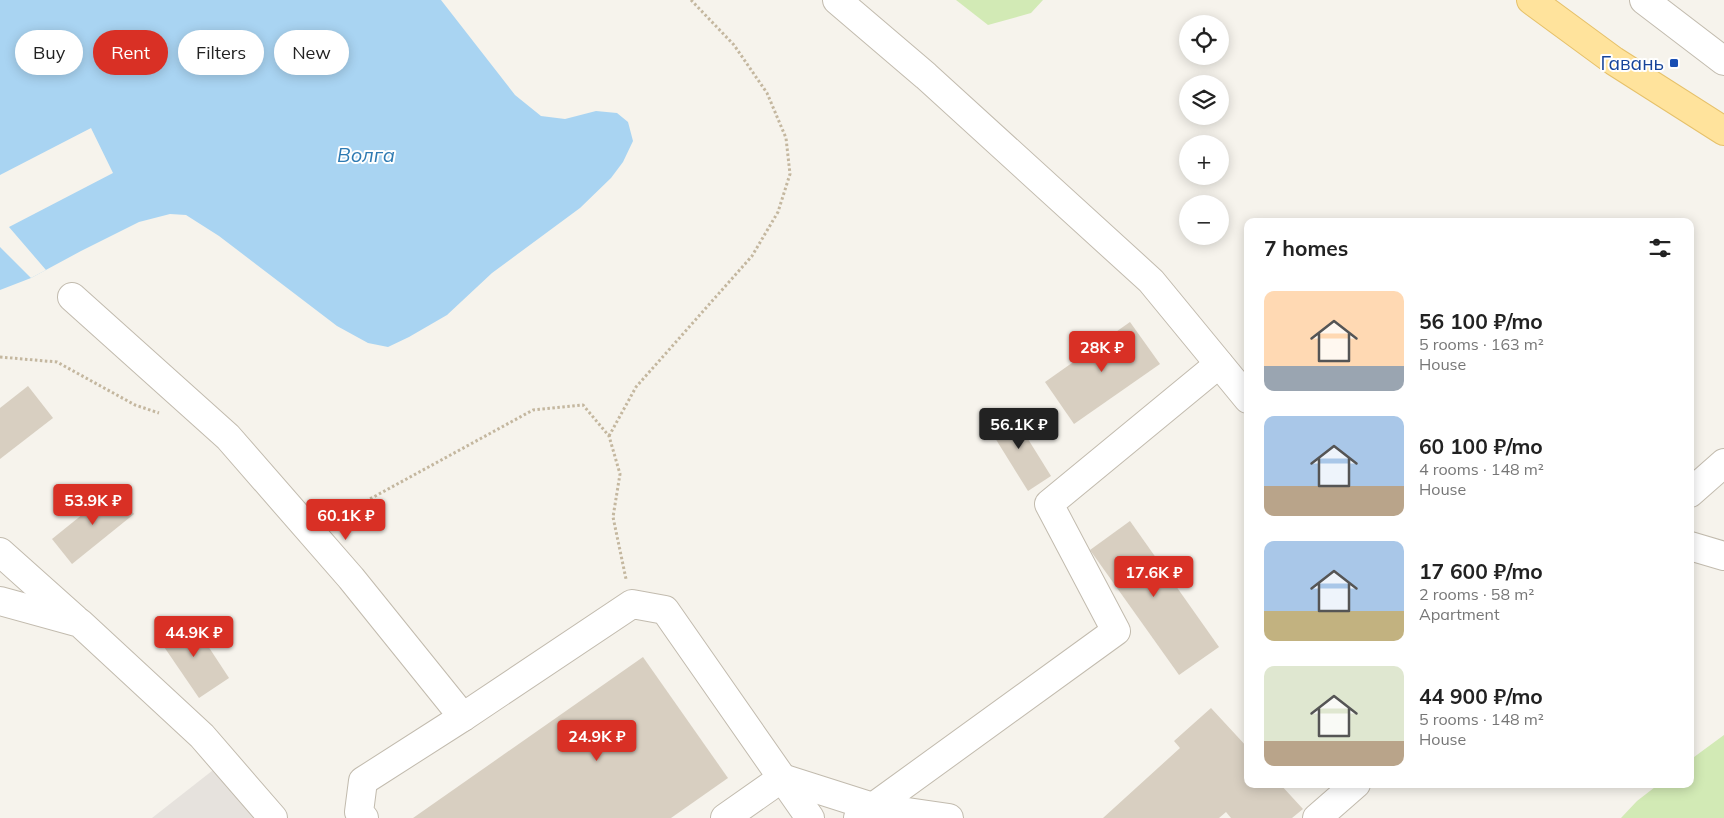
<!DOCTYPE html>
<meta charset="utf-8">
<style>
:root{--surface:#fff;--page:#f6f6f6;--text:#222;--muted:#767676;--accent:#d93025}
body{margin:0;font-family:Mulish,sans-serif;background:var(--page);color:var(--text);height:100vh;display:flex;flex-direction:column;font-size:19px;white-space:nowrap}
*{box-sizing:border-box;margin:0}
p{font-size:16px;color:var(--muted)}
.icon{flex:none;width:28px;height:28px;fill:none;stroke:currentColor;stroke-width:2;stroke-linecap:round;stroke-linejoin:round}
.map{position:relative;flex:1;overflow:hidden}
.sheet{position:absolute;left:1244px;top:218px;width:450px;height:570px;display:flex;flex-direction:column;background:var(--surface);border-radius:10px;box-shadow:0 2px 12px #0003}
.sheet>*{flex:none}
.hud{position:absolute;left:15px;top:30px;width:475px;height:45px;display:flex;gap:10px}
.buttons{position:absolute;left:1179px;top:15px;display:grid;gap:10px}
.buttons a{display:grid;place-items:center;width:50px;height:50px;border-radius:50%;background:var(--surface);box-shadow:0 2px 12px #0003;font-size:25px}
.price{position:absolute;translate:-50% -42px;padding:0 11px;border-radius:5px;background:var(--accent);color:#fff;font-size:16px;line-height:32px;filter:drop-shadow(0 1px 2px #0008)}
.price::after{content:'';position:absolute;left:50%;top:30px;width:15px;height:11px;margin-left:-8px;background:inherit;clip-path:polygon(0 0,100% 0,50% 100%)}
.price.active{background:#222;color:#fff}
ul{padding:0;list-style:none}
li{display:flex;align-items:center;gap:15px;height:125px;padding:0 20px}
li span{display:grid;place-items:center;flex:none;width:140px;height:100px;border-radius:10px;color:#555}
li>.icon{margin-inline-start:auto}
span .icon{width:60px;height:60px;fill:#fffc;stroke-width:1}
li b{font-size:21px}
h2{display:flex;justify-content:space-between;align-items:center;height:60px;padding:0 20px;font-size:21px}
.tag{padding:0 18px;border-radius:22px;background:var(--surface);box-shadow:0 2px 12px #0003;font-size:18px;line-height:45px}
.tag.active{background:var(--accent);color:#fff}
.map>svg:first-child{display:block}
.industrial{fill:#e6e2dd}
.green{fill:#d2eab5}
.water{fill:#a9d4f2}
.pier{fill:#f6f3ec}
.building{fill:#d8cfc1}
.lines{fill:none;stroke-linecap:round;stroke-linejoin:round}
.minor-casing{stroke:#c2bbae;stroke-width:30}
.major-casing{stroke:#e6c16a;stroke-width:30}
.path{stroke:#c4b79f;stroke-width:3;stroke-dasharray:2.5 2.5;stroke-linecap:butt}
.minor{stroke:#fff;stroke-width:28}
.major{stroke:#ffe39c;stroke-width:28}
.transit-dot{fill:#1a4fb4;stroke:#fff;stroke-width:2}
.labels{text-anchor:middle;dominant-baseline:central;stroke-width:4;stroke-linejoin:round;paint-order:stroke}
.transit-label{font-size:19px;fill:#164399;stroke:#fff;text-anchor:end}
.water-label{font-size:20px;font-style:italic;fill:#2e7ab2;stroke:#fff}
</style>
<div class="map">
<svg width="1724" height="818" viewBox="0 0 1724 818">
<rect width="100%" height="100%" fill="#f6f3ec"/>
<polygon class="industrial" points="231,756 280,818 152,818"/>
<g class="green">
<polygon points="956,0 1043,0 1031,13 988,25"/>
<polygon points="1724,735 1724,818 1621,818 1637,801 1659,784 1690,784 1690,760"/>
</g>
<polygon class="water" points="0,0 441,0 515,95 541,116 565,119 596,111 617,113 628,122 633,141 623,162 611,178 580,208 492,273 447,315 409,337 388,347 368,343 337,326 219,236 186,215 170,214 139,222 81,251 31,278 0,290"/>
<polygon class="pier" points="91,128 113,173 9,227 46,270 31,278 0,247 0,175"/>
<g class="building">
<polygon points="1130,322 1160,364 1074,424 1045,382"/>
<polygon points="28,386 53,418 0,459 0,408"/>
<polygon points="1010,410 1051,476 1028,491 987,425"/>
<polygon points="114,489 134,514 72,564 52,539"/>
<polygon points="1130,521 1219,647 1179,675 1090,550"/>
<polygon points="189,617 229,678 199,698 158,638"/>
<polygon points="643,657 728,778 671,818 413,818"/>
<polygon points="1211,708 1248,748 1248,784 1280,784 1303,809 1292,818 1231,818 1226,812 1219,818 1103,818 1180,748 1174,741"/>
</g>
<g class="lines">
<defs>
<g id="minor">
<polyline points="837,0 926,76 1151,281 1248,399"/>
<polyline points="1644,0 1724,61"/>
<polyline points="72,297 228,437 351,578 463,717 363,781 359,812 364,818"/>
<polyline points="1690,493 1724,463"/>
<polyline points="1690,546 1724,556"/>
<polyline points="0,552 75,619"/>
<polyline points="0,601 80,623 202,736 273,818"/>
<polyline points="463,717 632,604 665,610 810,818"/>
<polyline points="725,818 782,778 873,807 949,818"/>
<polyline points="858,818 1116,631 1049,504 1219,364"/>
<polyline points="1317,818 1356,784"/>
</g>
<polyline id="major" points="1531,0 1614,61 1724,131"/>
</defs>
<use href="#minor" class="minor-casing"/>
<use href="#major" class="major-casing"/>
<g class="path">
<polyline points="0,357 57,362 135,405 159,413"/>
<polyline points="609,436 636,387 752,256 778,212 790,174 786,138 767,93 734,45 691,0"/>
<polyline points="335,518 533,410 583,405 609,436 620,474 613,517 626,579"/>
</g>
<use href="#minor" class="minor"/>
<use href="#major" class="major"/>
</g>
<rect class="transit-dot" x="1669" y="58" width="10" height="10" rx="2.5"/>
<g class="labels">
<g class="transit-label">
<text x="1664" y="63">Гавань</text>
</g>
<g class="water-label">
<text x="366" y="154">Волга</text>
</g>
</g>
</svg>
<div class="buttons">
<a><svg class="icon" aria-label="locate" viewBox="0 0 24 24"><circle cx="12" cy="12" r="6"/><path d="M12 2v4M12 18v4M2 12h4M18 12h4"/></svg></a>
<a><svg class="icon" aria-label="layers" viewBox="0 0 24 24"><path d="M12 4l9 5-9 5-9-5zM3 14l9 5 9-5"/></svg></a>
<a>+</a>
<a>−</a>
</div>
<b class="price" style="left:1102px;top:373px">28K ₽</b>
<b class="price active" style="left:1019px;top:450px">56.1K ₽</b>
<b class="price" style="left:93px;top:526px">53.9K ₽</b>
<b class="price" style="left:346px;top:541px">60.1K ₽</b>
<b class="price" style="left:1154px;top:598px">17.6K ₽</b>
<b class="price" style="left:194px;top:658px">44.9K ₽</b>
<b class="price" style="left:597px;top:762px">24.9K ₽</b>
<div class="hud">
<a class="tag">Buy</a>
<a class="tag active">Rent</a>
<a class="tag">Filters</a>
<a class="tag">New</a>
</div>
<section class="sheet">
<h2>7 homes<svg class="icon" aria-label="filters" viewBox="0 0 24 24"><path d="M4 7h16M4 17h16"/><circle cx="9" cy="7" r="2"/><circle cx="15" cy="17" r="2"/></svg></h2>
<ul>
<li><span style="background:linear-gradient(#ffd9b3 75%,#9aa5b1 0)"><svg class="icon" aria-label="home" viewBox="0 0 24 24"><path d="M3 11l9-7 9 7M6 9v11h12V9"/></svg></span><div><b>56 100 ₽/mo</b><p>5 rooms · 163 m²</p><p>House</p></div></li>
<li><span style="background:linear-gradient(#a9c7e8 70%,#b9a48a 0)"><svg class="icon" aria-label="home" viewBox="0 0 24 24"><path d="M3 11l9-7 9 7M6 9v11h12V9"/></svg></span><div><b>60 100 ₽/mo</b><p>4 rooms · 148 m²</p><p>House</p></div></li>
<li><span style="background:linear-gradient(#a9c7e8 70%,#c2b280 0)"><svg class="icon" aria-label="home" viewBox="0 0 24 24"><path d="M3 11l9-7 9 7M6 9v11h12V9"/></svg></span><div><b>17 600 ₽/mo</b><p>2 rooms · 58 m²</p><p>Apartment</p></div></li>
<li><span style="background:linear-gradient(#dfe7d0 75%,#b9a48a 0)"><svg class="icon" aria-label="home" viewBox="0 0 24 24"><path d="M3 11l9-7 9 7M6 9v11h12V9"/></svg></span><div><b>44 900 ₽/mo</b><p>5 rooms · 148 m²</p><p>House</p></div></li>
</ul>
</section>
</div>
